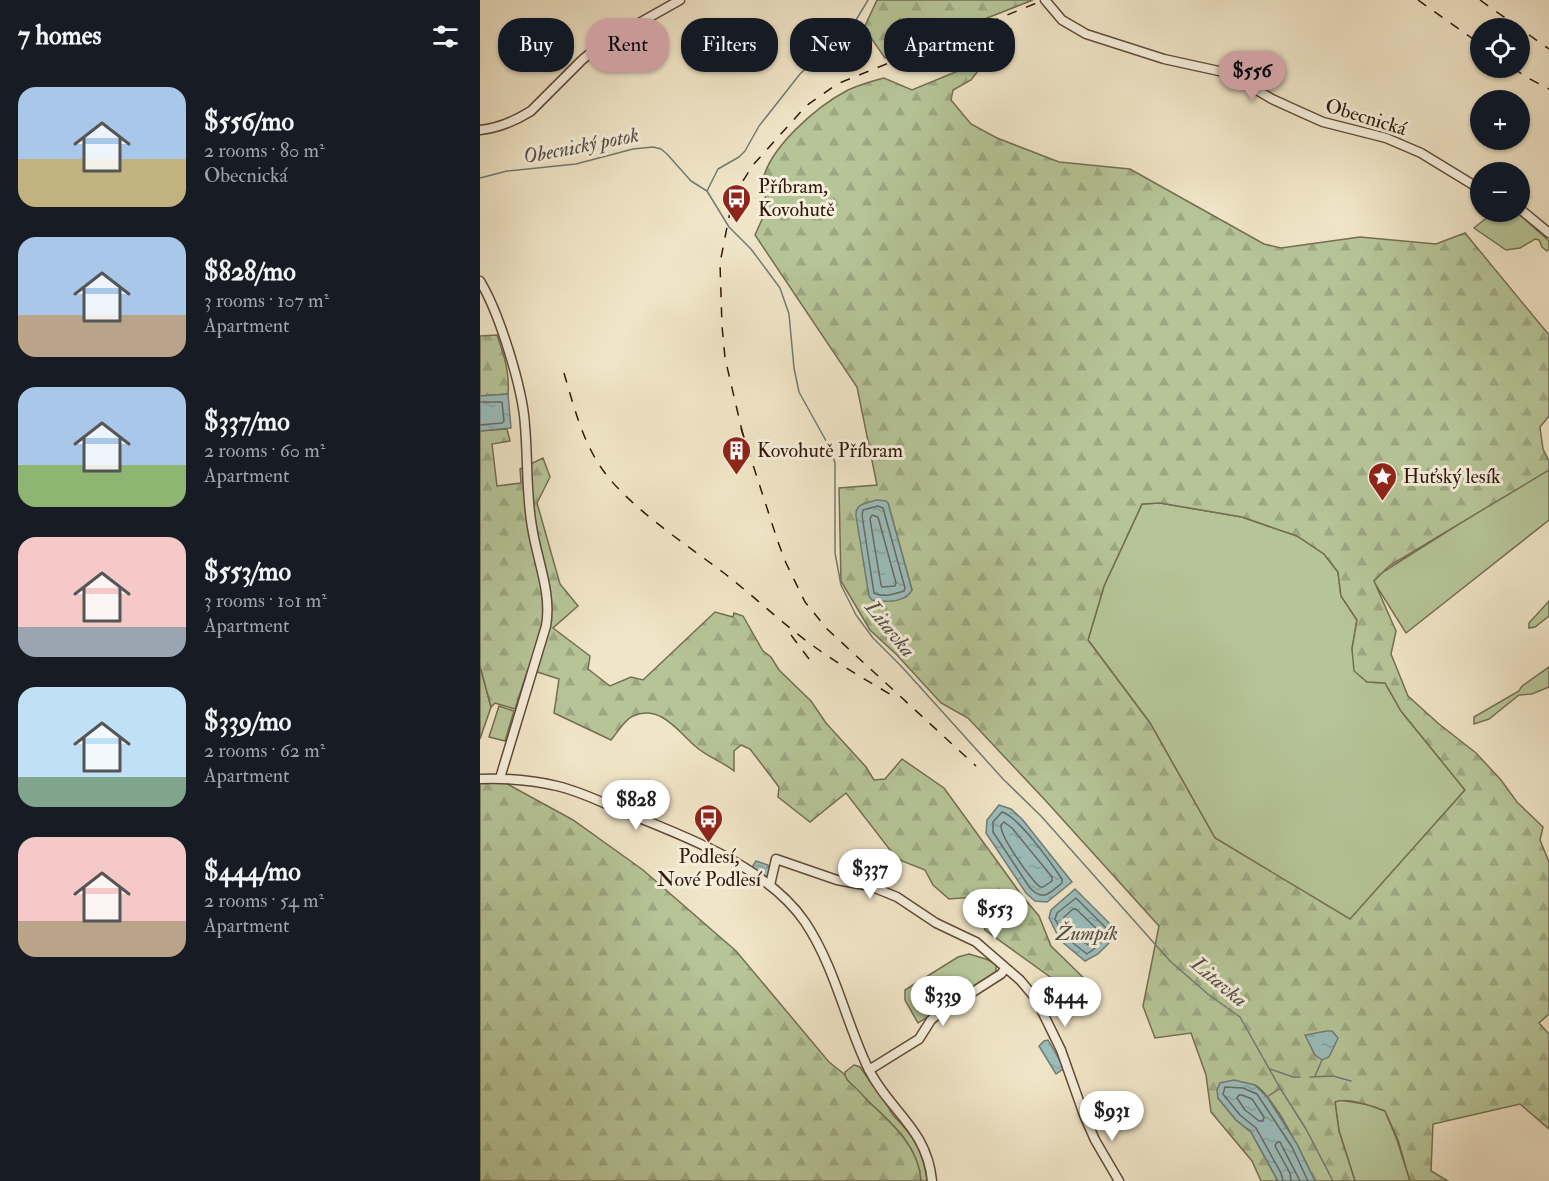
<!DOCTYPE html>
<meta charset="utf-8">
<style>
:root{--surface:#171b24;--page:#242831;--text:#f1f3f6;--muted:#9ea1a6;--accent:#c59692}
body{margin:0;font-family:"IM FELL Double Pica",serif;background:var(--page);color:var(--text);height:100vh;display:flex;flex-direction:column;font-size:22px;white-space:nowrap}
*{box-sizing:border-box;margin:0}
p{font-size:20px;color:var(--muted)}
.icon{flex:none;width:33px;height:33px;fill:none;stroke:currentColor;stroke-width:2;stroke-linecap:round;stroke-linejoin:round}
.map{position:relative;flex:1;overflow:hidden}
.details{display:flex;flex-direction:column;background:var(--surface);width:480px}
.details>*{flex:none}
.hud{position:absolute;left:18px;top:18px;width:570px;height:54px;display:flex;gap:12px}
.fabs{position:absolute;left:990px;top:18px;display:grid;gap:12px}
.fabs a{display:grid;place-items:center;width:60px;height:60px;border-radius:50%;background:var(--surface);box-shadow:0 2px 4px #0004;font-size:30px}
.price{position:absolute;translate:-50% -51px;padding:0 14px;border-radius:21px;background:#fff;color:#222;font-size:20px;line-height:39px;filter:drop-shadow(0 2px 3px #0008)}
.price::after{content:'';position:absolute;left:50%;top:36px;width:18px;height:14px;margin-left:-9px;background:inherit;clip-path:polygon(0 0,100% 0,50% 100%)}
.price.current{background:var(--accent);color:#111}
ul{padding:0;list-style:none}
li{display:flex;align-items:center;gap:18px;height:150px;padding:0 18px}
li span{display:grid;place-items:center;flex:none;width:168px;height:120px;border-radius:18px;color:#555}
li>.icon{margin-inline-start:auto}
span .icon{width:72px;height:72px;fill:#fffc;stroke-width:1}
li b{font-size:26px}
h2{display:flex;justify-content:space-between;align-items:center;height:72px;padding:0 18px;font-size:26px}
.chip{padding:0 21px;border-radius:24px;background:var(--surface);box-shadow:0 2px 4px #0004;font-size:21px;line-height:54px}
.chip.current{background:var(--accent);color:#111}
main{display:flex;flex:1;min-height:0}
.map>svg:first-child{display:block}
.green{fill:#b6c598;stroke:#746e51;stroke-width:1.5}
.forest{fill:url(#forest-firs);stroke:#746e51;stroke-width:1.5;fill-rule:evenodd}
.water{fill:url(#water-ripples);stroke:#717b75;stroke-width:1.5}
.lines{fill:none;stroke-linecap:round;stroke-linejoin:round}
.shore{stroke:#676a63;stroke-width:1.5}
.stream{stroke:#717b75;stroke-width:1.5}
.minor-casing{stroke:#624a39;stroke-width:11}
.minor{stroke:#f5eedb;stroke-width:8}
.rail{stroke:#33170a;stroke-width:1.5;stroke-dasharray:10 10;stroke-linecap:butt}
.labels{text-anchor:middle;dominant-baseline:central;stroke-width:6;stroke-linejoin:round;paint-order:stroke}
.street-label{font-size:20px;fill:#33170a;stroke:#f5eedb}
.poi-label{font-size:20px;fill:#33170a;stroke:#f5eedb;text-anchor:start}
.water-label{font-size:21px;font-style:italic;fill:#575148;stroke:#f5eedb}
</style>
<main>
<section class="details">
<h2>7 homes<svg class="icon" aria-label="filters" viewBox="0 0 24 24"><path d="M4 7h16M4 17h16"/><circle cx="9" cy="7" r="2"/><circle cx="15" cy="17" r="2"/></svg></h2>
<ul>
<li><span style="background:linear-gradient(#a9c7e8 60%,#c2b280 0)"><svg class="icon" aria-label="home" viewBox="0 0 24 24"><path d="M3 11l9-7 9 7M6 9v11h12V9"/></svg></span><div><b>$556/mo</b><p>2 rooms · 80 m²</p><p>Obecnická</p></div></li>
<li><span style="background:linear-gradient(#a9c7e8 65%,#b9a48a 0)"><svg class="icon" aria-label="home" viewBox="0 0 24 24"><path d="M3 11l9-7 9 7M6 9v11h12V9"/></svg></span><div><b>$828/mo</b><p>3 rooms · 107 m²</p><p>Apartment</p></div></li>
<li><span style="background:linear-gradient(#a9c7e8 65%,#8fb573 0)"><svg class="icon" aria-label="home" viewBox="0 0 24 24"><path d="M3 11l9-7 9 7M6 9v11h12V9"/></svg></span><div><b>$337/mo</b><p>2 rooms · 60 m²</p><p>Apartment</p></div></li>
<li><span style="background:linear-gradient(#f6c9c9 75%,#9aa5b1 0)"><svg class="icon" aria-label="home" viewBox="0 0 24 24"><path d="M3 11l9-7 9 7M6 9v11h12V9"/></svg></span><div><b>$553/mo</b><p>3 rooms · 101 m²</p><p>Apartment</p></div></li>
<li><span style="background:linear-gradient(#bfe0f5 75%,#7fa58c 0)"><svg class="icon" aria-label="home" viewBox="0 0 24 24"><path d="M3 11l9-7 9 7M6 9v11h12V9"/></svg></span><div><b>$339/mo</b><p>2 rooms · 62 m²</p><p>Apartment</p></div></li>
<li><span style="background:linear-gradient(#f6c9c9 70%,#b9a48a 0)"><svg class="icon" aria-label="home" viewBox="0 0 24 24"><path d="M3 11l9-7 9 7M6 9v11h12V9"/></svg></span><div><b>$444/mo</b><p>2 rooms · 54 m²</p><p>Apartment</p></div></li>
</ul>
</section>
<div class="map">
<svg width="1069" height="1181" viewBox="0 0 1069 1181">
<defs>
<pattern id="forest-firs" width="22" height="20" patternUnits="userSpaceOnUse" patternTransform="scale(1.5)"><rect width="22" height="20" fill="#b6c598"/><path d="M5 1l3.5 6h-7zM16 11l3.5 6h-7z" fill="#9da882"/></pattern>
<pattern id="water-ripples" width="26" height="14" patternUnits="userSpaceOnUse" patternTransform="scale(1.5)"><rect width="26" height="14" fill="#9bbdbc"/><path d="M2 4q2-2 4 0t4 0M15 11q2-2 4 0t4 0" fill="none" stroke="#86a2a0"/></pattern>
</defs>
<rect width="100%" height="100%" fill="#f0e5c7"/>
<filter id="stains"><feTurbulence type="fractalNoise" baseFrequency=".00333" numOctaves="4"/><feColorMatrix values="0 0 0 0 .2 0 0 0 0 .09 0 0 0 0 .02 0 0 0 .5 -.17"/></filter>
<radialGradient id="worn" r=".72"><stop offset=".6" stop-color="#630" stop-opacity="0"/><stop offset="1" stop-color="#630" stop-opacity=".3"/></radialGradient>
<g class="green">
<polygon points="1014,212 1034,212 1039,214 1069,241 1069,249 1067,251 1062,247 1059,240 1055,239 1040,248 1026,250 994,228"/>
<polygon points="1069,467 1069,520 926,633 892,579"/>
<polygon points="680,503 762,517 817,536 844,554 858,572 861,596 877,620 872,649 887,682 905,683 921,711 985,790 870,920 735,838 670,723 608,640 624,586 662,504"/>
<polygon points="1069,601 1069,616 1055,627 1049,628 1049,623"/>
<polygon points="0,666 11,707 0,739"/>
<polygon points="1069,667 1069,687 1052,694 1039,695 1009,719 994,724 994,717 1039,691 1042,686"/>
<polygon points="19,706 34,711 25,741 9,737"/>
<polygon points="489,954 506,959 516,964 516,974 438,1023 425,1000 425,990 478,957"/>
<path d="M374,1065L380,1067L409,1108C412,1117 419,1120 424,1127C438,1143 445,1160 447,1181H441C438,1134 391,1110 365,1077V1072Z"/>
<polygon points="860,1100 890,1105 905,1111 917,1140 930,1181 875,1181 859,1131 855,1102"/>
</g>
<g class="forest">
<polygon points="397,0 553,0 405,58 384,28"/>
<path d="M531,29L533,34L520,43L491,80L473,90L471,100L491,124L517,138L579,162L650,169L784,244L801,248L880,237L956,244L985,233L1069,335V416L1060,427L1063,449L1069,461V470L909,566L894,581L916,631L911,654L928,696L959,724L996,753L1021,780L1037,802L1063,827L1060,840L1069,862V1014L1059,1023L1069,1034V1129L1040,1104L953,1124L951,1171L968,1181H930L918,1140L905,1111C893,1106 866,1097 855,1102L859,1131L875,1181H835C824,1159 795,1097 775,1085L738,1098L756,1120L771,1132L798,1181H781L772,1161L731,1112L726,1075L711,1033L675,1038L663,1006L679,926L565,800L488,718L461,703L417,655L390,630L361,581L359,488L397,485L377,387L275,235L284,215L286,189L282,184C287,149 337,106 368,90C379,85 392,81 404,78L432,90L478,71L483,46ZM408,503L432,590L426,597L411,601ZM680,503L762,517L817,536L844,554L858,572L861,596L877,620L872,649L874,671L887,682L905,683L921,711L985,790L870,919L735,838L670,723L608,640L624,586L662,504Z"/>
<path d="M17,335C24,355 30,373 28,394L0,396V336Z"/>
<path d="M27,429L30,441L12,444L17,486L41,483L40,469L63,458L70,477L57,503L80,584L98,606L73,628L110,656L108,669L130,686L151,677L163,680L235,612L253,617L254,613L263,616L283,651L291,657L299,670L331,701L346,723L386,767L394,780L405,779L422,759L464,788L543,897L559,916L571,946L612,986L606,994L587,989L505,930L494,897L469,899L453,885L445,870L417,859L366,793L330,822L298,797L299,787L270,749L261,745L254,751V771C242,761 227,757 215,746C198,731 180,704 153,716C145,719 137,733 131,740L74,713L79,679L48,669L35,709L15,703L11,707L0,666V431Z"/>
<path d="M0,779L20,780L93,820L163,870L256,951L349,1062L364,1074L368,1081C377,1088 383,1096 391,1104C414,1125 439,1148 441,1181H0Z"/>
</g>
<g class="water">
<polygon points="28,394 31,428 0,431 0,396"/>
<path d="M397,500L406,501L408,503L432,590C425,603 405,602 392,600L389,596L376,516C375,503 387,503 397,500Z"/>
<polygon points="519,805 531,809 542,819 592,882 567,902 555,901 546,893 506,833 507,820"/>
<polygon points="276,861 288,865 290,876 286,878 271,869"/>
<polygon points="595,889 638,932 637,935 618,954 605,961 580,940 569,918 571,910"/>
<polygon points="847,1031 852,1031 858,1038 849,1057 842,1060 835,1055 825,1035"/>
<polygon points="568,1040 583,1066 583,1069 576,1074 559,1046 564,1041"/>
<polygon points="754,1080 775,1085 787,1097 817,1144 835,1181 798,1181 771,1132 756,1120 738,1098 737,1090 740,1083"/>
</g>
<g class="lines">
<g class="shore">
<polyline points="0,402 22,402 24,421 22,423 0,425"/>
<path d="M398,506L403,508L425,588L424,591C414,594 403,598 394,593L382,515L383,510Z"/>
<polygon points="392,515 398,517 416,583 415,586 402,587 401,585 390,519"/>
<path d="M522,812C539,817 572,864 582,879V883C569,893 564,902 550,888L513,832V822Z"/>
<path d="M524,822L532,828L572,877V881L563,887H560C550,878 520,837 521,825Z"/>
<polygon points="596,898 630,932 614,949 607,954 584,936 575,919 577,913"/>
<polygon points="593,909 596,909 619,931 618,934 608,945 589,931 583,920 584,917"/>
<polygon points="762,1095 772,1099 784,1117 783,1121 779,1121 765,1110 757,1098 759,1095"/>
<polyline points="803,1181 801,1173 776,1128 760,1115 743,1094 745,1087 763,1088 777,1094 812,1147 828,1181"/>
<polyline points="811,1181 810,1173 795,1146 797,1142 800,1142 820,1181"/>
</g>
<g class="stream">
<polyline points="388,0 376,20 320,74 279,126 265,151 259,157 238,169 227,191 249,227 271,249 300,288 309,314 314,368 319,392 350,448 355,463 355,553 361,585 376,615 393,638 422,667 523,779 561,816 690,961 729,995 760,1017 800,1088 826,1129 853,1181"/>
<polyline points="0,178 27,171 96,164 153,149 173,147 181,149 187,154 211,181 227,191"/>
<polyline points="790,1069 813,1077 820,1077"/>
<polyline points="835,1076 842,1060"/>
<polyline points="830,1077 853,1076 871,1081"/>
<polyline points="787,1097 799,1089"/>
</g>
<defs>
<g id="minor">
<polyline points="565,0 582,20 606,34 684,59 748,73 792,99 825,114 843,122 906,138 941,153 1000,189"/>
<path d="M0,130C19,128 35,121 51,111L102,60L120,45L200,0"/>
<polyline points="1040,209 1069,233"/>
<path d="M0,281C19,312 43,389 45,426C48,459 46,493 52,527C57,560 72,593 66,626L20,778"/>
<path d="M0,779C26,778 52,780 77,786C103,792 125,804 149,814C208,837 288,868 325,922C355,967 365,1020 388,1068C409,1111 447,1128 452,1181"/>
<polyline points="290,885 296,859 357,880 390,886 417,897 456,923 496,942 540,980 556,999 581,1050 604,1115 615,1140 639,1181"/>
<polyline points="389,1070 439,1039 451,1020 457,1015 521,974 525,969"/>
</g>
</defs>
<use href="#minor" class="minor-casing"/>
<use href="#minor" class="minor"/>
<g class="rail">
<polyline points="938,0 1000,44"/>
<polyline points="1000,0 1069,49"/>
<polyline points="1033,68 1048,78 1069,89"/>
<path d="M84,373C94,407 103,444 125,473C151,508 208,546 244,573C276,598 306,627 339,650C363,667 388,681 413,696"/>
<polyline points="261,428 298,542 306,563 325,602 347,629 496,766"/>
<polyline points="263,435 245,358 242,326 240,263 250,212 261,184 273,165 326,106 357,84 564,0"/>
<polyline points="311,635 329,659"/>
</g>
</g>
<defs>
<symbol id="bus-pin" viewBox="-11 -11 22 30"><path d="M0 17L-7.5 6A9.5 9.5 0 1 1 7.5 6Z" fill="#8f2418" stroke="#f5eedb"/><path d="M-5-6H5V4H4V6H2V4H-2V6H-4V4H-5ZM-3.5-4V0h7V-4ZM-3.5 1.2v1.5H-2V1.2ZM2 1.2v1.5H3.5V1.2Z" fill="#fff"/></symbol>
<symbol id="building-pin" viewBox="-11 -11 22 30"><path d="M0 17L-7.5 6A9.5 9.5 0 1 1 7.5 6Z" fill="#8f2418" stroke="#f5eedb"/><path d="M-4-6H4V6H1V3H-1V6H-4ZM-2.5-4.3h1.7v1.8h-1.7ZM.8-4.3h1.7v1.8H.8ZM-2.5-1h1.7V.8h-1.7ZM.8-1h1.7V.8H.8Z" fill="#fff"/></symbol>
<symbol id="sight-pin" viewBox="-11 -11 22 30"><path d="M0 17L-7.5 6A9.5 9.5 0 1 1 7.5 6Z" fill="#8f2418" stroke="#f5eedb"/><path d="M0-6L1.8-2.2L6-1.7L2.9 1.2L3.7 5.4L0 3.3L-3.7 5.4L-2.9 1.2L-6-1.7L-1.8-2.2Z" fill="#fff"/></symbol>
</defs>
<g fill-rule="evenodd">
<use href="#bus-pin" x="240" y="182" width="33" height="45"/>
<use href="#building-pin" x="240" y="434" width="33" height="45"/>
<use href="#sight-pin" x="886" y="460" width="33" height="45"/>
<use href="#bus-pin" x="212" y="802" width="33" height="45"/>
</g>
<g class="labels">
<g class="street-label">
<text transform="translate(886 117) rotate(17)">Obecnická</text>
</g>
<g class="poi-label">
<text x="278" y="186">Příbram,<tspan x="278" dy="23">Kovohutě</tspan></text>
<text x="277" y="450">Kovohutě Příbram</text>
<text x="923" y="476">Huťský lesík</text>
<text x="229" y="856" text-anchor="middle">Podlesí,<tspan x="229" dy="23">Nové Podlesí</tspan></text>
</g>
<g class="water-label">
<text transform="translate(101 146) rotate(-11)">Obecnický potok</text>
<text transform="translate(410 629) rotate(51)">Litavka</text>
<text x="607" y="933">Žumpík</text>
<text transform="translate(739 982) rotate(40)">Litavka</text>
</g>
</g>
<rect width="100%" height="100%" filter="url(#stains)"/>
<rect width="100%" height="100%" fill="url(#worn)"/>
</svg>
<div class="fabs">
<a><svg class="icon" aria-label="locate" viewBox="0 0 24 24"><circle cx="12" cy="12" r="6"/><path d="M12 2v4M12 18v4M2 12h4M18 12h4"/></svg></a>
<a>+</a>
<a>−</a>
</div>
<b class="price current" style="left:772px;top:102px">$556</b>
<b class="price" style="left:156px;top:831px">$828</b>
<b class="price" style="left:390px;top:900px">$337</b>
<b class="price" style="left:515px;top:940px">$553</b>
<b class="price" style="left:463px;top:1027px">$339</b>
<b class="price" style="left:585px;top:1028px">$444</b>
<b class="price" style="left:632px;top:1142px">$931</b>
<div class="hud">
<a class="chip">Buy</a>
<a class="chip current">Rent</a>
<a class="chip">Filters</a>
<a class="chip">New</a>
<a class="chip">Apartment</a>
</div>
</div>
</main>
